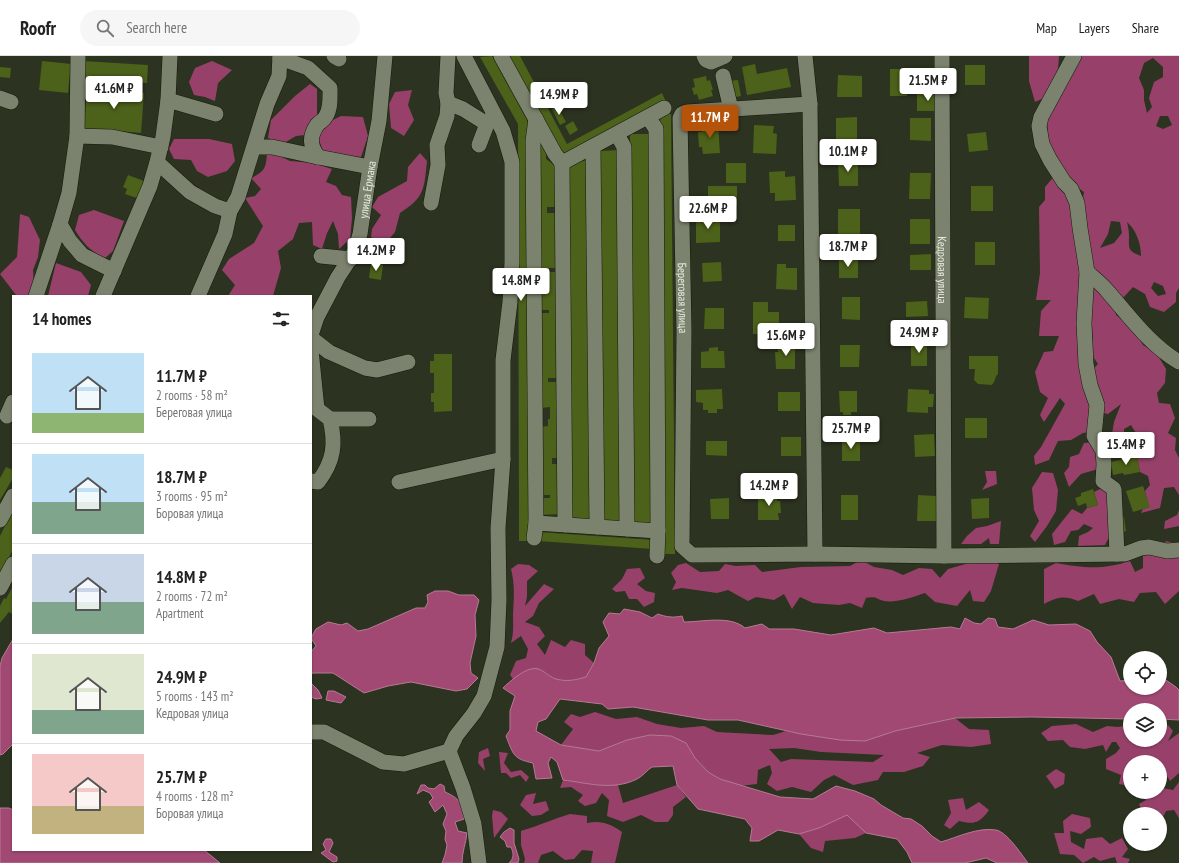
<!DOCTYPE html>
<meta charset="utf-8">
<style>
:root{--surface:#fff;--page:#f6f6f6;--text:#222;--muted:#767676;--line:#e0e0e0;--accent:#b45309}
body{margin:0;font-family:"PT Sans Narrow",sans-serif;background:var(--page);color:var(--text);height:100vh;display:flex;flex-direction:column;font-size:15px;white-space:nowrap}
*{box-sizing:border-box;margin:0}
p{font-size:13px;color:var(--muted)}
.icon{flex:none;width:22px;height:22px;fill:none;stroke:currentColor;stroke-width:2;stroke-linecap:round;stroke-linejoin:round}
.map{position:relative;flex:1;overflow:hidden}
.drawer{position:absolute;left:12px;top:239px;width:300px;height:556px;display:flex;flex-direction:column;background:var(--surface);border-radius:0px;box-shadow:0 1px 3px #0004}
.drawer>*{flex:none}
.buttons{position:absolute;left:1123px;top:595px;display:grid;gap:8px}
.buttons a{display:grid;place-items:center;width:44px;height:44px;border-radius:50%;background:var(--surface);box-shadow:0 1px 3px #0004;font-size:20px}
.price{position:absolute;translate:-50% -34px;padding:0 9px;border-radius:4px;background:#fff;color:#222;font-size:13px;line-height:26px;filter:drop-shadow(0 1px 2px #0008)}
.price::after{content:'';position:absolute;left:50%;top:24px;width:12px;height:9px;margin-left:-6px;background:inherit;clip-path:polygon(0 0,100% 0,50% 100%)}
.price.current{background:var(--accent);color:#fff}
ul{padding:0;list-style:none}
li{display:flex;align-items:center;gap:12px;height:100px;padding:0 20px}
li+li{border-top:1px solid var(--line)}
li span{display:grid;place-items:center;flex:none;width:112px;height:80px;border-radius:0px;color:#555}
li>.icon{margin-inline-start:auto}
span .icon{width:48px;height:48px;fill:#fffc;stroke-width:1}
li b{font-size:17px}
h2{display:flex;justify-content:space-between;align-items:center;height:48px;padding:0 20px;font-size:17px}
header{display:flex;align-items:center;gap:24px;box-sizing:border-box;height:56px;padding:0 20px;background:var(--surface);border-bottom:1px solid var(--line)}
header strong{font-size:19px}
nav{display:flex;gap:22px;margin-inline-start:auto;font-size:14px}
.search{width:280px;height:36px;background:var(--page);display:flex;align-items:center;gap:10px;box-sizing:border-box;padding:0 14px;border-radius:22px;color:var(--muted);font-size:15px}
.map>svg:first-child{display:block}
.forest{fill:#97416a;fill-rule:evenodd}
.water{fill:#a14973;stroke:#b67a94}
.building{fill:#4c6119}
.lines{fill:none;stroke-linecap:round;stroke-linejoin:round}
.minor-casing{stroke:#141a09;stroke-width:16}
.minor{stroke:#7b836e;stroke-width:15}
.labels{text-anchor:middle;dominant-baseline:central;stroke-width:3;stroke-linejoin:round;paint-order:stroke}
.street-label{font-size:12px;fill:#e7ebe0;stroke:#161911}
</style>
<header>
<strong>Roofr</strong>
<div class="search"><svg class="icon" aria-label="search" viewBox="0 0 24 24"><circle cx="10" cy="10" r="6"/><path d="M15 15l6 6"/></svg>Search here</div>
<nav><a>Map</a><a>Layers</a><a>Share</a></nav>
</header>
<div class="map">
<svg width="1179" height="807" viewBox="0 0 1179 807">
<rect width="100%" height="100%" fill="#2c3320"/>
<g class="forest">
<polygon points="1029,0 1059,0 1058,13 1044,42 1035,46 1029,25"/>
<path d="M1078,0H1179V232L1176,237V246L1164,256L1150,251L1145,238L1133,231L1121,244L1114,247L1116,259L1132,271L1143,289L1157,298L1166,313L1165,327L1157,337L1159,347L1170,348L1175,362L1168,377L1176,382L1175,394L1179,402V439L1174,431L1164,432L1160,452L1141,457L1143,453L1149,451L1145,435L1150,429L1148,420L1140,416L1137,400H1127L1117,392H1110L1103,378H1112L1114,366L1121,348L1108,358L1098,356L1096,363L1104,366L1097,375L1083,377L1071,384L1058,385L1049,404L1035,409L1034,400L1041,391L1065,348L1060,342L1044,366L1040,359L1048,342L1040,336L1035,316L1044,296L1053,295L1059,280H1039L1041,255L1051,244H1036L1040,217L1039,151L1045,144V131L1056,118L1062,122V113L1047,91L1048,76L1046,58L1050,41L1066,20ZM1153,2L1163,11V21L1154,26L1149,42L1152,51L1147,57L1144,44V34L1139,22L1144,7ZM1160,60H1168L1172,69L1163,73L1156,70ZM1075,130L1084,136L1082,148L1076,156L1072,140ZM1111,165L1120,166L1122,177L1114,187L1100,192L1108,178ZM1127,166C1136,174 1141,187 1141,200C1127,195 1129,192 1129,180C1129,175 1128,170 1127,166ZM1090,197L1088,211L1096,224H1091L1083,215L1084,202ZM1154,226L1163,230L1166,238L1158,240L1151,232ZM1085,250L1091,264L1093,283L1091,288L1092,299L1098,308L1092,314L1082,311V301L1089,293L1083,286L1085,277L1077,269L1083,260ZM1131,369L1136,377L1132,382L1124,381V373Z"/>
<polygon points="212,5 232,14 218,27 215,45 205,41 194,39 189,26 195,12"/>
<polygon points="310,28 317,33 317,60 305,79 296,80 284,87 268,82 271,64 295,40"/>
<polygon points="412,34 408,49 414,64 404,80 391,72 389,48 395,36"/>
<polygon points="341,60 363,61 368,80 361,101 349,100 323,95 318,82 325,68"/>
<polygon points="174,83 209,83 232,88 235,105 227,115 208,121 197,115 191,104 174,103 169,93"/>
<path d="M267,96L276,98L290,105L313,107L332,113L326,126L336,130L342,139L351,141L352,162L350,183L339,193L338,178L333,165L327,177L322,193L313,189L312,166L299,167L293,183L278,195L281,212L273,240H228L235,229L222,214L229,203L254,187L263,170L245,142L255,140L261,133L251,122C266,115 266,111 267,96Z"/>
<path d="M420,97L427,105C424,133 425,141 400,157L395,176L385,188L371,181L372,173L381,159L372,151L378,141L407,125L408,111Z"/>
<path d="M94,154L124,165L113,195L105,202C91,196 83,187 75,174L79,159Z"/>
<polygon points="20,158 29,161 40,184 38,201 33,214 34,229 29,240 16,239 0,218 17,201"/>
<polygon points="56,207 81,216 91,229 88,240 48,240"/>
<polygon points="1093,386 1102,398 1098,413 1081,418 1069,431 1064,417 1069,411 1070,401 1079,398 1084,387"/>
<polygon points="985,415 996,415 997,428 982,434 987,426"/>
<polygon points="1042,416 1053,417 1058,434 1056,455 1047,470 1035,486 1030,480 1039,465 1034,454 1032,432"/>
<polygon points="1100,433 1109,436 1111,477 1105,489 1078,490 1079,480 1088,476 1093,472 1084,468 1078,474 1071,475 1065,486 1054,489 1052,478 1072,453 1082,458 1087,452 1098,449 1094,436"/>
<polygon points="1179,454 1179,470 1164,473 1165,465 1177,459"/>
<polygon points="1001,465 999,488 990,488 989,482 981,488 961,488 967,480 976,472 987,470"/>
<path d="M1166,485L1179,488V535L1165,548L1156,536L1140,537L1134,546L1119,543L1100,548L1094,538L1078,545C1064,539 1057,541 1044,548V513L1056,507C1084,512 1102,514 1130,505L1135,516L1143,512V500L1157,496Z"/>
<path d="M987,502L999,508L991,535L984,546L973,545L970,534L957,550L935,546L925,537C913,541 897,547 884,545C875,543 878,540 866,542L862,552L850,547L839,549L813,547L800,541L792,553L784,538L774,544L756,541L748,545L728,534L717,537L682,532L672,534L676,526L671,517L678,509L686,507L700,516L719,515L725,508L736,510L755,509L762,516L801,511L850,510L861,504L874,511L892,514L903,519L919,512L932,513L940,522L948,513Z"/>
<path d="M518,508L529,509L538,515L527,525V541L525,550L544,528L554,533L539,547L533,560L525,566L539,571L545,580L537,588L545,599L551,584L565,591L571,584L585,588V599L594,607L586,621L568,625L554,623L540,613H530L513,623L510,619L516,605L526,602L528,593L521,580L511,587C514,577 513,568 513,558C514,542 515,529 511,513Z"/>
<polygon points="640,512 645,522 637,528 646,535 655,537 654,546 644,551 637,543 629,543 625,535 616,536 612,533 622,523 627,513"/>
<path d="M595,656L616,663L637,661L657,668L681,672L704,670L717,676L773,679L786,675L801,678L865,685L895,675L955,662L969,673L989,674L991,688L971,691L942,689L917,697L930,701L923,710L904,716H883L878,724L853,729L834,719L824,724L811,736L792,731L777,735L767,728L772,717L770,709L758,714L757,728L740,730L720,723L708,716L695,702L686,687L671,680L650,679L627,684L599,695L561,689L573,673L564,666L571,658L580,661ZM794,692L821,696L884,699L873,706L791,703L781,706L769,693Z"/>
<polygon points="1076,668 1093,676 1107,670 1118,671 1130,669 1130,684 1160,684 1160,672 1163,674 1168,669 1173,675 1168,685 1179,677 1179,717 1170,725 1164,715 1160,720 1160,706 1130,706 1130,730 1119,728 1121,719 1106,713 1106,703 1116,697 1120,692 1116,686 1112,686 1106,696 1103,689 1085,693 1070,691 1063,684 1048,685 1041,677 1052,670"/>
<polygon points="488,692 490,700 483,703 485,715 478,707 479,696"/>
<polygon points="499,696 508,697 504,707 511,716 521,714 529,721 526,726 520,719 511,722 506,717 501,717"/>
<polygon points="1056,713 1065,718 1064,728 1055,733 1046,720"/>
<polygon points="563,724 598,729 618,729 623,747 677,729 686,741 673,751 673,759 668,766 655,766 641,759 623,766 607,760 609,744 602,737 596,747 585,750 578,745 583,739 571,731 560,732"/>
<polygon points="1179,726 1179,762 1174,754 1166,755 1160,767 1160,758 1143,758 1139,748 1146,744 1143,736 1160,736 1160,728 1162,732 1173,734"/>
<polygon points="536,737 533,748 546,745 549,754 541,759 532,760 520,749 526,739"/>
<path d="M963,742L966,754L979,746L989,754C980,767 974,769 959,765L950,773L944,769L951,757L948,744Z"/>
<polygon points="493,754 501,756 508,763 494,782 492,760"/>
<path d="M570,758L587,760V767C601,764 611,768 622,776L615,807H591L593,795L582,794L574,803L565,804L553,795L541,799L538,807H524L525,803L521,789V775C538,770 553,763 570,758Z"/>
<polygon points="847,758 866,777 855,782 825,785 823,796 811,792 799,778 819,772"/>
<polygon points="1072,758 1090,762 1091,771 1081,778 1070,775 1071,786 1084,793 1086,783 1102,781 1110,788 1122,782 1128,793 1122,801 1130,803 1128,807 1117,807 1115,801 1100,805 1094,801 1083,807 1074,799 1060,798 1054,777 1064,777 1063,765"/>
</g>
<g class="water">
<polygon points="435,535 448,535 459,539 474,539 479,544 475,559 476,580 470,607 471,617 478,622 467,633 456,635 411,626 388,630 364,637 333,617 313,617 311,618 311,596 316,590 311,582 316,573 328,566 341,569 347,567 358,575 368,573 416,552 425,552 428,546 427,539"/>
<path d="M624,553L640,556L652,562L658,558C666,561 673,562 682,560L684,566C702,566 730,559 745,572L762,568L769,573H794L831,579L874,572L887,577L951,571L960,573L965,562L974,567L981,568L988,562L995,563L998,571L1013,573L1033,564L1049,569L1076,568L1090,575L1097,586L1111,601L1120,625L1130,624V632H1160V620L1176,631L1179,634V664L1160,663V654H1130V663L1032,661L955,662L895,675L865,685L840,684L801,678L738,664H708L633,651L608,653L602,648L560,643L546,663L538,666L536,675L561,689L599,695L627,684L650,679L671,680L686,687L695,702L708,716L720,723L780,741L813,743L836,730L855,735L874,743L881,749L903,762L911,763L922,770L932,780L941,786C958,781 978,771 996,774C1007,776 1021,798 1028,807H997L986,802L965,807H912L907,796L897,783L866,777L847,759L819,772L799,778L778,774L759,785H750L752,772L745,763L698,753L677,729L673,710L652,711C647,714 643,720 637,723C613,735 588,727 563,724L557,706L551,701L548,707L552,722L536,723L533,707C513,703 513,698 506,680L510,674V655L515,640L503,632C509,626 522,615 531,613C542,610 546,620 556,623C567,626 575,624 586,621L594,607L599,592L609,580L603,566L609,557L620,558Z"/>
<polygon points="13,583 13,688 3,698 0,699 0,610 2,602"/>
<polygon points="311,627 318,634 322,642 316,643 311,641"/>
<polygon points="328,635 334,635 346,641 341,647 326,644"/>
<path d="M440,728L444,730L445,736C461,743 461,747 464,763L455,766L458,775L467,777C466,787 462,796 462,807H442L445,799L447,789L445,783L446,775L443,768L447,758L443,749L435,756L429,746L433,742L430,737L423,734L417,738L421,729H425L428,732L434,733Z"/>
<polygon points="0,752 9,752 13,754 13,794 204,794 220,807 0,807"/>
<path d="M510,772L514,774V787L519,803L518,807H509C514,802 514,798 511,791H507L505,785L500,781L504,776Z"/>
<polygon points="326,783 331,783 333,787 329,796 337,801 337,805 333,806 321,797 326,794 323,788"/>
</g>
<g class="building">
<polygon points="492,0 528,66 531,485 519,485 518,68 480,1"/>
<polygon points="509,0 520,0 567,88 662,37 666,46 563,101"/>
<polygon points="42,5 71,8 68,37 39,34"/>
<polygon points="84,5 148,9 147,27 82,23"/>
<polygon points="755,8 757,18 787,12 791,31 747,39 742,11"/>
<rect x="965" y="9" width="20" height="20"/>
<polygon points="0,11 11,12 10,22 0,21"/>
<rect x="890" y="13" width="17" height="27"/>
<polygon points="838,19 862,20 862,41 837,41"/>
<polygon points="706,20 707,25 710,24 713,34 711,34 713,40 699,44 697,38 694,39 692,32 695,31 693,23"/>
<polygon points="738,24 741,40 731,42 728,25"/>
<polygon points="87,32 144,37 141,77 84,72"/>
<rect x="917" y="36" width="21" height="19"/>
<polygon points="557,50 566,66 560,69 552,53"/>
<polygon points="660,58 671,58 675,498 664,498"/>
<polygon points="857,61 857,85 836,86 836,62"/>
<polygon points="910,62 931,62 931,85 910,84"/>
<polygon points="573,65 578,74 570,79 565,70"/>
<polygon points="718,68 720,97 703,98 702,91 699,91 698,76 702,76 701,69"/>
<polygon points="754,69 774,70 773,77 777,78 776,98 753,97"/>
<polygon points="986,76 988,94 969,96 967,78"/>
<polygon points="630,78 651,78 653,470 632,470"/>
<polygon points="538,90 546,90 546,103 556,110 559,151 547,151 547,157 558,157 559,212 549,212 549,216 560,216 560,322 548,322 548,326 559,326 560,402 552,402 552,408 559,408 560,458 540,459 540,442 550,442 550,439 542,439 539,371 548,370 548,363 550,363 550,351 541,352 540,257 549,257 549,254 540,254 540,236 549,236 550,232 539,232"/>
<polygon points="620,94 622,468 602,468 600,95"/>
<polygon points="588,104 591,466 570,466 569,111 578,106"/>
<polygon points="838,105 858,105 858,130 839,130"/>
<rect x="726" y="107" width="20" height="20"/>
<polygon points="785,115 785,121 795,120 796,144 775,145 775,137 770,137 769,116"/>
<polygon points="910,117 931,117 930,143 909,143"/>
<polygon points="128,119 144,125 137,142 125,138 127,133 123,131"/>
<polygon points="708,130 737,130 737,150 708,149"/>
<rect x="971" y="130" width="22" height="25"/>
<rect x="838" y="153" width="22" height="25"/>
<polygon points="696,161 720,161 720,186 696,187"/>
<rect x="910" y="163" width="20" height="25"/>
<rect x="778" y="169" width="17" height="16"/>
<rect x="975" y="186" width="20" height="23"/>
<polygon points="931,198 931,214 910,214 910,199"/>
<rect x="839" y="203" width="19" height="19"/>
<polygon points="721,206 722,225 703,226 702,207"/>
<polygon points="371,207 383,209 381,224 369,222"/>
<polygon points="777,208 786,208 786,212 797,212 797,234 776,233"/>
<polygon points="842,241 860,241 860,264 842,263"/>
<polygon points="965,241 989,242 988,263 964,262"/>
<polygon points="927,245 928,260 906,261 906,246"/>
<polygon points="753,246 768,246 768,256 779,256 779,269 767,269 767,278 753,278"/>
<polygon points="705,252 724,252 724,273 704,273"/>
<polygon points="894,270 914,270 914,274 928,273 929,283 894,283"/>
<rect x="911" y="286" width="16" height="24"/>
<polygon points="778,289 795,289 795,313 776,313 775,296 778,296"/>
<polygon points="840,289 860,289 859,311 840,311"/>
<polygon points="718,291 718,295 724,295 725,312 701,312 701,296 709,295 709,292"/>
<polygon points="434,298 452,298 452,355 434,356 434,346 431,346 431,337 434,337 434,317 430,317 430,305 434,305"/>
<polygon points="969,300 998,300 998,318 996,320 995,324 992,329 978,328 974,324 975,313 969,313"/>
<polygon points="722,333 723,353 717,353 717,357 708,357 708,354 703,354 703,347 696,346 696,334"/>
<polygon points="908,333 929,334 929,338 934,338 933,351 928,351 928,357 907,356"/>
<polygon points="839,335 857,335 857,356 851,356 851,359 843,359 843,356 840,356"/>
<rect x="778" y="336" width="22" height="19"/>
<rect x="965" y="362" width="22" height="20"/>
<polygon points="934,378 935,400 915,401 914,379"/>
<rect x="781" y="381" width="20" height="19"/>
<rect x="842" y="382" width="18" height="23"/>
<polygon points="706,385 727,385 727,400 706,399"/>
<polygon points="1137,400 1140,416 1124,419 1123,417 1113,419 1111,406"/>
<polygon points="6,411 13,414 13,422 0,444 0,422"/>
<polygon points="1143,430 1150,451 1133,456 1126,435"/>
<polygon points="1093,433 1098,449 1087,452 1086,447 1078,450 1075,442 1081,440 1081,437"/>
<polygon points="758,438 777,438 777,445 780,445 781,457 778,457 779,464 758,464"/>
<rect x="841" y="439" width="17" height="25"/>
<polygon points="918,439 936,440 936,465 917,465"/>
<polygon points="729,442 729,463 711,463 710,443"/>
<polygon points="989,442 989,462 972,463 971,443"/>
<polygon points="13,454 13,494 0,518 0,480"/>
<polygon points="1124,461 1126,475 1121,476 1119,462"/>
<polygon points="538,476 654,484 653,493 538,485"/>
<polygon points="13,530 13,558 9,556 0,567 0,550 4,542 6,543"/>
</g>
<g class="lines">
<defs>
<g id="minor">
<polyline points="78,0 77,80 69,137 60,168 70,185 82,199 114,215"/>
<polyline points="334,0 339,3"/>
<polyline points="464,0 503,75 512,106 512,206 510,246 503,304 503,403 498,472 499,544 497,591 484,640 474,657 456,680 449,695 463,732 474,768 479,807"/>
<polyline points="501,0 555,98 562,107 664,52"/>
<polyline points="704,0 706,4 711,6 725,0"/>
<polyline points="805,0 810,48 815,498"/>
<path id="s1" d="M942,0L944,500"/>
<polyline points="1074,0 1041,61 1039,70 1042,88 1050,104 1064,126 1071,133 1077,147 1080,172 1087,216 1084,267 1086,308 1090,329 1097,349 1094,380 1103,395 1104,408 1103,425 1114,433 1117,498"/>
<path d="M280,2L308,12L330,32C330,41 331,52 326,60C324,64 320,66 317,69C309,81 310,90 318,101"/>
<polyline points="723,20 731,53"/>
<polyline points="0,42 11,46"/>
<polyline points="168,44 216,58"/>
<polyline points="448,47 463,53 487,68"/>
<path id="s2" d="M810,48L687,56L682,58L680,62L684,275L682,490L692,499L815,498L944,500L1125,498L1141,492L1149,491L1167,495L1179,494"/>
<polyline points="648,61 656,73 658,475 657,500"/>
<polyline points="617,78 624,91 627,473"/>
<polyline points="77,80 112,81 161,91"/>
<polyline points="479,89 487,68 492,61"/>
<polyline points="255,91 272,91 318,101 370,111"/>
<polyline points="593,91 597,471"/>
<polyline points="157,106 190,136 215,150 230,155"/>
<polyline points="562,107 565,469"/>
<polyline points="431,147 438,109 437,89 447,60 448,47 446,37 448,0"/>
<polyline points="355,195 382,200"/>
<polyline points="321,200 351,203"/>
<path d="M1087,216C1095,223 1103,229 1109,237C1131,262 1150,289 1179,306"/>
<polyline points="36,240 60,168"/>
<polyline points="103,240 150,130 157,106 163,81 168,44 170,0"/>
<polyline points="198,240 225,178 230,155 238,141 267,48 279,20 280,0"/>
<path id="s3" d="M311,279L317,261L338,221L355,195L360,178L370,111L379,65L385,0"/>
<polyline points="311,282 329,296 365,312 377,314 408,306"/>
<path d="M311,294L317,353L330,363C336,388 334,405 318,426L311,425"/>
<polyline points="7,360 13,346"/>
<polyline points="330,363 369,363"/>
<polyline points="399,426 503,403"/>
<polyline points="0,464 13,440"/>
<polyline points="536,467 658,475"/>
<polyline points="534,482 536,467 533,85 536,63"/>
<polyline points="0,532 13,508"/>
<polyline points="311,676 324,676 383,706 404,708 449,695"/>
</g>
</defs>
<use href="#minor" class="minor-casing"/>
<use href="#minor" class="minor"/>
</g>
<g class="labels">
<g class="street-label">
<text stroke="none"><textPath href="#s3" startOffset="158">улица Ермака</textPath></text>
<text stroke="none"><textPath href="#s1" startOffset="214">Кедровая улица</textPath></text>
<text stroke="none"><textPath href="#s2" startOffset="313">Береговая улица</textPath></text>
</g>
</g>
</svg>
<div class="buttons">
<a><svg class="icon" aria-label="locate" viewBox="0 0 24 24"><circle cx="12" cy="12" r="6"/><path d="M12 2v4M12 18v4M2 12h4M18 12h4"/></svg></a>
<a><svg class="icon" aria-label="layers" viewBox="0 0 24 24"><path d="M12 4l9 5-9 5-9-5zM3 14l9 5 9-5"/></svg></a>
<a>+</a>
<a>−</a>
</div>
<b class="price" style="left:928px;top:46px">21.5M ₽</b>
<b class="price" style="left:114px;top:54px">41.6M ₽</b>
<b class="price" style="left:559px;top:60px">14.9M ₽</b>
<b class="price current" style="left:710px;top:83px">11.7M ₽</b>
<b class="price" style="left:848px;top:117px">10.1M ₽</b>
<b class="price" style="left:708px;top:174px">22.6M ₽</b>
<b class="price" style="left:848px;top:212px">18.7M ₽</b>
<b class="price" style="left:376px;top:216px">14.2M ₽</b>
<b class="price" style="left:521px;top:246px">14.8M ₽</b>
<b class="price" style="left:919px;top:298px">24.9M ₽</b>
<b class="price" style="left:786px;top:301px">15.6M ₽</b>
<b class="price" style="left:851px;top:394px">25.7M ₽</b>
<b class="price" style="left:1126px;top:410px">15.4M ₽</b>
<b class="price" style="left:769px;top:451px">14.2M ₽</b>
<section class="drawer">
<h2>14 homes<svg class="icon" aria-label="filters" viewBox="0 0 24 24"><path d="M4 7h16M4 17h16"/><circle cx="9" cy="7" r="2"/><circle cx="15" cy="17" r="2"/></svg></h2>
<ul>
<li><span style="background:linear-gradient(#bfe0f5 75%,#8fb573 0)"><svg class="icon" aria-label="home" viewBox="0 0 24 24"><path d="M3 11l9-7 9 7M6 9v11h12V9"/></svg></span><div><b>11.7M ₽</b><p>2 rooms · 58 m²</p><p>Береговая улица</p></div></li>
<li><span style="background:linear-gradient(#bfe0f5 60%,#7fa58c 0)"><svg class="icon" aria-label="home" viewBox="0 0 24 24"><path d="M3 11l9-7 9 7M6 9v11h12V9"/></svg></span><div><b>18.7M ₽</b><p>3 rooms · 95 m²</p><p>Боровая улица</p></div></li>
<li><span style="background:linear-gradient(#c9d6e8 60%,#7fa58c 0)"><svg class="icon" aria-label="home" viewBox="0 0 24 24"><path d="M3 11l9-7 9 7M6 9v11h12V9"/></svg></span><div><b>14.8M ₽</b><p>2 rooms · 72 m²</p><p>Apartment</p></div></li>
<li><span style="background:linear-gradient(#dfe7d0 70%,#7fa58c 0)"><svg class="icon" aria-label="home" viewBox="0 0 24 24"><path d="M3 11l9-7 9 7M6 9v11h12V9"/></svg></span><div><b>24.9M ₽</b><p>5 rooms · 143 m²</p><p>Кедровая улица</p></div></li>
<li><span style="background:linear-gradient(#f6c9c9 65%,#c2b280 0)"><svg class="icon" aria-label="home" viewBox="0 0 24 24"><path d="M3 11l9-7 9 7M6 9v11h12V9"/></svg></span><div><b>25.7M ₽</b><p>4 rooms · 128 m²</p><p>Боровая улица</p></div></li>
</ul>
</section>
</div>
